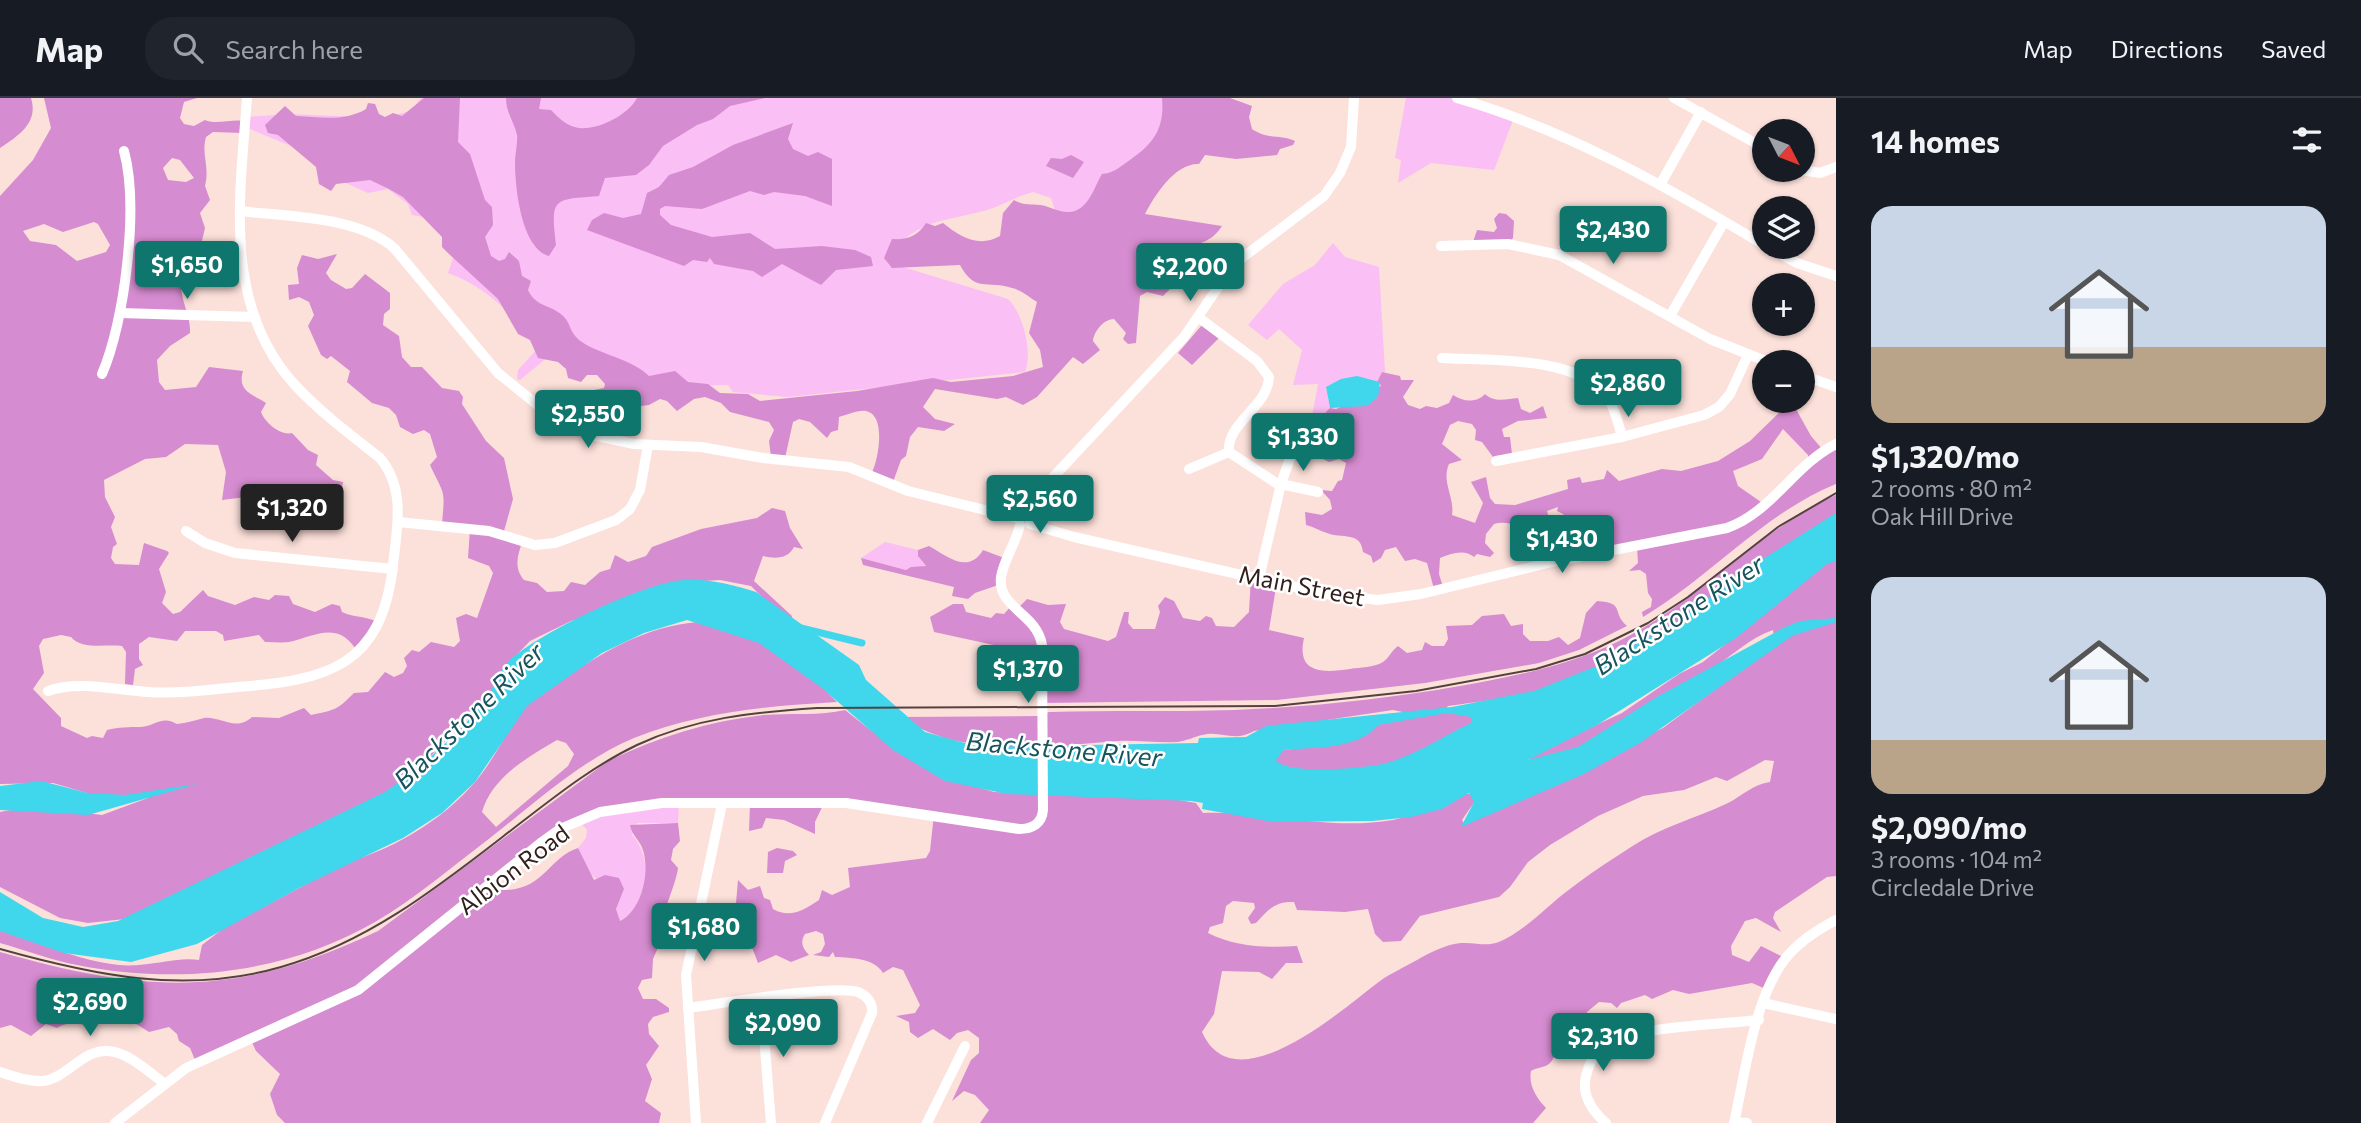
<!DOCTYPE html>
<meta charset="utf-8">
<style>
:root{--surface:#171b24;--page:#20242c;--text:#f1f3f6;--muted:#9ea1a6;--line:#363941;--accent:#0f766e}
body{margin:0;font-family:Commissioner,sans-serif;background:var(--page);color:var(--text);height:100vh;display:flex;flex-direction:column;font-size:26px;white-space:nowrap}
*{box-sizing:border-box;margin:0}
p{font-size:23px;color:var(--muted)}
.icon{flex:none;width:38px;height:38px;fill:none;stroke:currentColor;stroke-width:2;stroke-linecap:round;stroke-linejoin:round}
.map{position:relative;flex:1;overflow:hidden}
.drawer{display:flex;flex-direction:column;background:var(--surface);width:525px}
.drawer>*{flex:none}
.needle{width:46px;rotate:132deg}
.buttons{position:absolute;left:1752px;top:21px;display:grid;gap:14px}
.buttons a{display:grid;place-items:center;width:63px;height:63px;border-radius:50%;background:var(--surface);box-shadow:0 2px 5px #0004;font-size:35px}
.price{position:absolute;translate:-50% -60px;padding:0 16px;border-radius:7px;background:var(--accent);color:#fff;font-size:23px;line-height:46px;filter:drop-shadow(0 2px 4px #0008)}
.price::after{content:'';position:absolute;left:50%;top:42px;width:21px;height:16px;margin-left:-10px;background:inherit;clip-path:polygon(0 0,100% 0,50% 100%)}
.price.selected{background:#222;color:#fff}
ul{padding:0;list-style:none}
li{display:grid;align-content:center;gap:14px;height:371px;padding:0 35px}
li span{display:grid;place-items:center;height:217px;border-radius:21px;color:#555}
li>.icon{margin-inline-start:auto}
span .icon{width:126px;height:126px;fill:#fffc;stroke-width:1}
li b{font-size:30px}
h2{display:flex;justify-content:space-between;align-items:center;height:84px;padding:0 35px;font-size:30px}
header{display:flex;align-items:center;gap:42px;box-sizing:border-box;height:98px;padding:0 35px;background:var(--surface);border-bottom:2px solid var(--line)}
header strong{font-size:33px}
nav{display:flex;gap:38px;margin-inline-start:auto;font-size:24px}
.search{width:490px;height:63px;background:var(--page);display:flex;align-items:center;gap:18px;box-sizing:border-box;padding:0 24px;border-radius:28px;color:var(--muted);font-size:26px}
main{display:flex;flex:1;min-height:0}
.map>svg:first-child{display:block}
.green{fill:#fabff4}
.forest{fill:#d68cd0;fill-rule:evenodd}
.water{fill:#40d6ec;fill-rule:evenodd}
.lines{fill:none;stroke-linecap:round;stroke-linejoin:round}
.canal{stroke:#40d6ec;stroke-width:7}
.minor{stroke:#fff;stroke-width:10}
.rail{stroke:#55423e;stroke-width:2}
.labels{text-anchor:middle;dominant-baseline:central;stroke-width:5;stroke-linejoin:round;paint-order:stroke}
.street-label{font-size:24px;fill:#31201d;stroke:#fff}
.water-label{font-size:26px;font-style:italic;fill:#17545d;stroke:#fff}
</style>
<header>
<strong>Map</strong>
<div class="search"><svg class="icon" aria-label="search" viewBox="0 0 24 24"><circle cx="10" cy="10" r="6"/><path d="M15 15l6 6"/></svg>Search here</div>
<nav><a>Map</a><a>Directions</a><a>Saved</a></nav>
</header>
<main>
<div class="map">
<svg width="1836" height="1025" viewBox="0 0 1836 1025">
<rect width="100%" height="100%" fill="#fce0da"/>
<g class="green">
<path d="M421,0H1173L1157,41L1102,107L1057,119L1051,100L1033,94C1017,98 1003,107 987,112C944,124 928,119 892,151L893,166L1008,201C1023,215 1033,255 1025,274L788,299L733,294L728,287L678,288L549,258L520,282L517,281L518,272L539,249C514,218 486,188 448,175L454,157L453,139L424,119L412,117L408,106L388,91L368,95L337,81L291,48L245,29L246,19L290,16L382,20L411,13Z"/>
<polygon points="1406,0 1457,0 1515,17 1494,72 1431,65 1398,85 1401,62 1395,60"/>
<path d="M1333,145L1345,159L1379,169L1385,274H1382L1377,284C1360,275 1340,281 1326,291L1330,310L1320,319L1312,318L1318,286L1293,287L1302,252L1279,231L1267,242L1248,227L1283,186L1315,167Z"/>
<polygon points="885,444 918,452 918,458 926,469 906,472 861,460"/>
<path d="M679,704L678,725H637L632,737C654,760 649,809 619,823L616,811L624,791C592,781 591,782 578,750L586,740L587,732L578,721Z"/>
</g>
<g class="forest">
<path d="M0,0H31C39,25 18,38 0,50Z"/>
<path d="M44,0H197L184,4L180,20L184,26L194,28L205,22C215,27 231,21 244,23L243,35L213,34L206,39C201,57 210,68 205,88L210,102L200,115L205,130L200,151L203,158L201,169L205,175L203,181L187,180L181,186C181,205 191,217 190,235L170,248L157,262L159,284L165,292L196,289L209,269L243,273C237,293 252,296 266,305L261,314C265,325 281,338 292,335L308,352L318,357L316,367L333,382L343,384L341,396L327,399L324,419L306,425L292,413L279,425C258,424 263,413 254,398L222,402L226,374L218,347L185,346L166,359L145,361L104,382L105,399L115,419L111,429L117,446L113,449L111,460L115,466L139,467L144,445L167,453L169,455L159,471L166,494L162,505L173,516L180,514L203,492L208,498L235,507L254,499L269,502L275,497L289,498L293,506L315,514L332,506L340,508L342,514C351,519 364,518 376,523L355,550C337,523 314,538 289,544C282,545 273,544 265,544L259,537L224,543L223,537L216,533H185L177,543L149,539L139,546V561L143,567L135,571L133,587L125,586L126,554L122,548C106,546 81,552 71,539L61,537L43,541L39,548L44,575L33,591L61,620V628L87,640L92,638L103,640L107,632C119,629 129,629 141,629C155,628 162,617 177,626C186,625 196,622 204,620C220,618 236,634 252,619L279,620L304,610L311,617C336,612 338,611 354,595L368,594L385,574L394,579L403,575L407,568L404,560L412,552L419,554L431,544L454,549L460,543L456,520L466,516L477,520L493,475L489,468L468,460L470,431L442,426C445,390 445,399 430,367L437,359L430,336L424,332L413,336L400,329L396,317L389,310L372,305L347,284L350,273L331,258L327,261L321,257L308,228L314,217L309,204L299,199L289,202L288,187L299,186L297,170L302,157L318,161L337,156L326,175L331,182L346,191L352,190L365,176L390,195V211L384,216L383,227L399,238L402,259L411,269H422L442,290L459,293L463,299L462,306L486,343L504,360L513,401L504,433L523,442C518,456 513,469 524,482L537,485L547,494L564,493L571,484L585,487L600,474L610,471L615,457L628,464L646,458L652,449L701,431L757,420L772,410L785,413L790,430L803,451L794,449C788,461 775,461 763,458L754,483L792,518V521L778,515L751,488L720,482L672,485L571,523L530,543L509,565L490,595L413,677L381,700L125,821L88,825L60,820L0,789V714L32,708L102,717L148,700L94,697L53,685L0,686V98L33,62L51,30ZM172,60L180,62L194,80L186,84L168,82L163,70ZM94,124L98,126L110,147L106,154L77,163L56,147L30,143L23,133L44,126L63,134Z"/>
<path d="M424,0H460L458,44L470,56L485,102L492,109L493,127L485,139L491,158L499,163L505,161L509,154L519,163L522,178L531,183L528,192C536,209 549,206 562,217C572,225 568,236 585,246C606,258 633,262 649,278L675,273L688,284L708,286L720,295L748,296L760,303L857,293L933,280L951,284L1013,278L1043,269L1040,252L1029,235L1037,204C1029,199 1021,192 1012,190C987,182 975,195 960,167L892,170L884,160L892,141C907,142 918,138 926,125L935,128L943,125C960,139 979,150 1000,138L1003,115L1014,102C1024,108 1030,106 1040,107C1049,108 1058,114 1067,114C1088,115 1094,89 1102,76C1114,75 1118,70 1127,64C1152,47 1165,32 1162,0H1230L1252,8L1249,19L1252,31C1268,42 1281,36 1295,43L1293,47L1280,51L1277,57L1236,61L1205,57L1199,66C1175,65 1155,97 1145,116L1222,128C1212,144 1197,148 1179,148L1170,160L1176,185L1163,198L1147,194L1140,198L1136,245L1128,246L1123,241L1126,235L1114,221C1104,221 1094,233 1093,243L1100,252L1083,266L1073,259L1037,299L1023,307L1006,299L997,301L935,291L923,309L935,321L955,326L944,333L918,329L910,339L906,358L901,362L893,384L872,374C878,363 887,317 866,313C857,312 847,317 839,319L838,332L831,334L827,340L810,324L799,321L793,324L785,360L771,359L769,343L774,332L769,324L730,314L721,305L705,299L694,301L677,313L667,303L660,301L649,307L632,309L617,297L595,296L594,292L604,290L605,286L597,277H587L581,284L568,280L566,271L558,264L538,260L530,242L518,236L498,201L449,156L442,149V139L403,99L389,91L370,82L336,86L331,93L319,86L316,69L278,37L268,35L265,27L285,8L296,18C321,19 344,24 366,11L368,5L375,6L379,16L385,19L393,15L402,18Z"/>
<path d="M506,0H541L539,11L551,12C559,20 566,28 579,30C599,32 628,17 637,0H765L730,8L713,21L697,27L663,48L649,67L636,77L605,80L599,98C554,102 550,98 556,147L549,158C521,150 515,89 515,64C515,56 518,45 517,37C514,23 506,15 506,0Z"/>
<polygon points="793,25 788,41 793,51 808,58 818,54 832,61 832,108 805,98 774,94 764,97 750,93 702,111 665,108 660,111 660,117 671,127 712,139 750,135 775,151 822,148 855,152 871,159 873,168 836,172 821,187 782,166 762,179 753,173 714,166 710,160 707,164 693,162 684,168 587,132 592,122 604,115 623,120 641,116 647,95 659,89 669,77 693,69 733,47"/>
<polygon points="1071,57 1084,64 1073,80 1046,68 1051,60 1062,61"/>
<polygon points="1499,115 1506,116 1514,123 1513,140 1508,146 1473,144 1477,132 1494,134 1497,130 1494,121"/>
<polygon points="1202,227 1219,240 1192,267 1178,255"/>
<path d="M1382,274L1400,278L1401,282H1414L1403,299L1408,307L1420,311L1426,308L1437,310L1449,305L1453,297C1463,304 1477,305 1485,296C1494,305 1507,301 1518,300L1521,311L1530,315L1543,308L1547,320L1518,323L1502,331L1504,339H1510L1512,356L1493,359L1482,344L1475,342L1476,332L1472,326L1458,323L1450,327L1442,346L1462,362L1449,366C1441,384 1455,399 1452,417L1475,425L1483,405L1471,384L1486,379L1490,400L1495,406L1515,407L1568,391L1567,382L1580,379L1582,385L1604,381L1607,372L1619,383L1662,371L1681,373L1718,363L1750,343L1787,307L1796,311L1811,338L1823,352L1836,345V386C1764,415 1709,480 1643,519L1642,514L1651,509L1652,501L1648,495L1646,476L1640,472L1629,473L1638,465L1637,449L1572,460L1571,455L1580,442C1578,426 1571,420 1557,413L1558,409L1547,413L1561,462L1552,464C1542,444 1518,419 1494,426L1486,436L1485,445L1494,455L1490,459L1477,456L1474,459C1465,451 1451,455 1440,460L1439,476L1443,489L1434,491L1427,465L1415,461L1405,463L1396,449L1385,452L1381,460L1373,465L1371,458L1363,454C1361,433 1342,441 1327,435C1320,433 1314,429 1306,427L1305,414L1322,417L1332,411L1330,402L1321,392L1332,393L1338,383L1342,382L1346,365L1339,361L1329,364L1319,359L1314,361C1317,341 1313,325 1330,310L1336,311L1377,292L1381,287L1377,284ZM1783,331L1808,357V362L1761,404L1738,388L1733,373L1762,361Z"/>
<path d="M1836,397V418L1677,527C1643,541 1609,564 1573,580C1534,598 1490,602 1448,608L1445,612L1483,618L1476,627C1448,639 1420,656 1392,665C1365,674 1299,677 1274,664L1272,659L1284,652L1347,644L1377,627L1412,616L1393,612L1254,633C1232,645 1222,632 1202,637C1194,639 1186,643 1177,644C1157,645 1137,642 1118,643C1045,648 965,662 900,619L1039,618L1049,614C1111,612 1172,614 1234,612C1310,609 1386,601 1460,588C1515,578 1567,568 1617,544C1698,505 1756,433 1836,397Z"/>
<path d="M929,448C947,458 968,477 983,452L1007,461L1001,486L975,495L968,501L952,498L954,489L863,467L861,460L906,472L911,469L926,468L918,458V452Z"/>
<path d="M1836,458V778L1827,779L1775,814L1773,820L1781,834L1756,820L1745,823L1731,848L1732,857L1749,864L1761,848L1785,860L1766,891L1752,885L1689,896L1673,892L1652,901L1645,897L1621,905L1617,910L1611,905L1599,904L1587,914L1581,931L1571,926C1551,933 1561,952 1551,964C1546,970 1537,969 1531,973C1528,987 1537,1001 1546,1010L1533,1025H980L989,1012L975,997L964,993L952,1003L971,962L979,955V940L968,932L957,935L950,942L933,931L918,940L910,934L909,924L896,918L915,915L920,907L903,872L893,869L883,875C874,860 852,860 835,859L833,854L829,859L813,857L821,854L825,846L823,836L816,833L805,836C800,844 802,850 809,857L791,864L776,857L758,865L751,847L744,846L735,850L723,838L736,805L738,782L748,792L760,788L764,800L770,802L773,811C790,821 804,812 819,802L822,792L832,797L850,789L848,770L926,760L930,753L934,716L824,705L815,724V736L784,722L766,720L762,730L749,733L750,706L688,704L574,723L496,781L504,792C544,792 549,759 578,750L594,782L605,777L619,780L624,791L616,811L620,823C642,812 650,775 643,752C640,742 632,738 630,727L678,725L680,743L673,751L671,762L678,770C676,789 655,828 660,845L653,861L652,880L642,882L638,890L643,901H656L669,910V914L653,919L648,926L649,936L659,948L646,967L652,981L645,1003L661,1015L659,1025H285L277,1017L270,996L280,976L256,953L250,940L195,962L190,950L179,943L177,936L169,929L149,934L133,924L127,926L106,917L94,925L93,931C83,924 67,923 57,930L46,926L31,938L11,927L0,930V854C148,896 237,900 378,833L608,663C658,639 709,623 764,617C790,615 821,618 845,612L883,642L943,679L994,694L1162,699L1196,705L1203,715C1267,713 1328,733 1393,722C1417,717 1441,705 1464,695L1474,697L1475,703L1462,722L1464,725L1663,630L1767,553L1774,544L1773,532C1749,540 1731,559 1710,572C1673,597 1571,665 1529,662L1536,655L1622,615L1679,576L1703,564ZM1765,662L1774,663L1770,684C1753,686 1742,698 1728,705C1696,720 1661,729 1631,749C1611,762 1589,776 1570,791C1548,807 1531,827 1507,840C1488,851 1481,844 1461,845C1447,846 1429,855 1417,862C1405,869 1391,875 1380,883C1345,909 1235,1009 1202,934L1214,916L1222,873L1259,874L1272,881L1286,865H1303L1297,848C1268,850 1235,849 1208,835L1210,829L1223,825L1226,808L1233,803L1254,805L1255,810L1248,820L1251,826L1256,825C1268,812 1275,803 1294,804L1297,812L1345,814L1368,811L1375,836L1383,844L1401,843L1420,818L1499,799L1510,789L1528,764L1550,747L1598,718L1643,698L1684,692L1716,679L1727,683Z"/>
<path d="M1251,478L1277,483L1269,532L1304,540C1296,576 1323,575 1350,571C1361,569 1373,570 1383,564C1389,560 1392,552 1398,548L1407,555L1422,552L1425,544L1432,548H1444L1448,541L1446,528L1472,527L1482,518L1504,516L1511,528L1523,526V536L1530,543H1548L1559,539L1568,547L1580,540L1586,515L1597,503C1626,505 1611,514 1627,528L1579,552L1539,565L1425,585L1277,602L1043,605L1040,574L1019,573L1024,556L1021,553L934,534L930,519L953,506H963L966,514L991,520L996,515L1004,516L1013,506L1018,510L1027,501L1048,507L1066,506L1060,524L1064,531L1108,543L1116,539L1124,514H1129L1128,525L1133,531H1155L1160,514L1158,508L1165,499L1174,503L1183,520L1200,523L1206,518L1212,520L1216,528L1234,529L1249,514Z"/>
<path d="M697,524C760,539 793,557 837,604C766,608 700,614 634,640C581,662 535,705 490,740C453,768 416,800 375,824C285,876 177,887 77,867C51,862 25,852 0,845V832C39,844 78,863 119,867C145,870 178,858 199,862L202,847L224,830L348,764C399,749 451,717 483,674C499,652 510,627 527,607C536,597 551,590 562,582C604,553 645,529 697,524ZM557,642L566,645L574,656L568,668L496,729L482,714C492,679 528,659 557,642Z"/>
<polygon points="777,750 793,753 797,757 785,763 783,775 767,775 768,754"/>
</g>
<g class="water">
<polygon points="1357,278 1380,284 1378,299 1367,308 1330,310 1326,289 1341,281"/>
<path d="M1836,415V463L1827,466L1736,540L1597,627L1528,662L1578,649L1655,600L1783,530L1800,523L1836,520V524L1792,538L1640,645L1584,676L1461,729L1474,704L1469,695L1442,711L1411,719L1372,723L1273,724L1202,711L1203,705L1191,703L1007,696L945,683L893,652L822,590L759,545L687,522L644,535L602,555L527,608L475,684L442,715L403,740L299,790L197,846L131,864L64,855L0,833V794L43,820L83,829L118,823L385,694C421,669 457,638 484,604C494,591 497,574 509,563C540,534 641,486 683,482C706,480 735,487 756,494L859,567L866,582L925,634L979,649L1198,645L1199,640L1246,639L1266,628L1452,609L1534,593L1597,568L1675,525L1755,466ZM1447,615L1471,619V625C1444,638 1415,657 1387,665C1368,670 1287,678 1276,662L1284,652C1314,649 1358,652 1378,627Z"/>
<polygon points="41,683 88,695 125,697 197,686 88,717 0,712 0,688"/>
</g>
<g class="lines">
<polyline class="canal" points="801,530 862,545"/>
<g class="minor">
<path d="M1457,0C1567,32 1666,88 1764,147"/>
<polyline points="1674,0 1764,50"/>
<polyline points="1802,72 1820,75 1836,69"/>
<polyline points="1660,87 1701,14"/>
<path d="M241,113C287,119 360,118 395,151L498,275L550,317L592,337L634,346L701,349L763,360L849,369L908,393L1017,420"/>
<polyline points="1441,148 1508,146 1559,157 1710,241 1768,264"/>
<polyline points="1767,149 1797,165 1836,178"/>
<polyline points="120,215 254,219"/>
<polyline points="1670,218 1724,124"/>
<path d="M1198,219L1257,263L1269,279C1268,309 1226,325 1229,354"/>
<path d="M1442,260C1490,263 1574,257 1607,298C1615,310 1618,325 1622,339"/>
<path d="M102,276C125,223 139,108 124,53"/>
<polyline points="1802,277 1836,289"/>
<polyline points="1229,354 1276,385 1318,394"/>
<polyline points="1496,363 1622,339 1704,317 1719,309 1730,296 1748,257"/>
<polyline points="1189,371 1229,354"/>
<polyline points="1027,414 1044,389 1184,239 1234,166 1324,98 1340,75 1351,49 1354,0"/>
<polyline points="398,424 489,433 535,447 555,445 616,422 630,411 640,392 648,347"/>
<path d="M1030,426L1074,439L1326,496L1378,502L1421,496L1552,464L1727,430C1772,414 1794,367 1836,346"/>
<polyline points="186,433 205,445 235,455 393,471"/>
<polyline points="1259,480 1281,386 1293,352"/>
<path d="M48,593C78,582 116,592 148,594C178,596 208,592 238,589C327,582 382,569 393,467C397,430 406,391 380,360C351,337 320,314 295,287C222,208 240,98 247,0"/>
<polyline points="761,901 771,1025"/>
<polyline points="1763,905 1836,921"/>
<path d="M688,910C718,906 836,886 858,894C868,898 873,906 872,915L825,1025"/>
<path d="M0,974C14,979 29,984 43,983C67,980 83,951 108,953C128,954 149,974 165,986"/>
<polyline points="1734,1024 1747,1025"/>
<path d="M115,1025L186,970L358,892L542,744L560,731L600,714L662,705H846L1019,731C1032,731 1042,726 1043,712L1042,547C1037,515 997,510 1001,479C1004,461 1016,445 1020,427"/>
<polyline points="696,1025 686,877 722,706"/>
<polyline points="927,1025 965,948"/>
<path d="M1606,1025C1593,1014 1581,997 1586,978C1589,965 1597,950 1610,944C1637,929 1724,926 1759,922"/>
<path d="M1734,1025C1745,976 1754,901 1785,861C1798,844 1817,832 1836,822"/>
</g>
<path class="rail" d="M0,851C93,877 184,897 281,869C376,842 450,779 527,720C562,693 597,666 637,647C694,620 755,614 817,610L1275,608L1416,593L1536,571L1585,556L1648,525L1688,499L1778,429L1836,395"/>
</g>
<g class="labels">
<g class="street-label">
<text transform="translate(1302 487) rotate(11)">Main Street</text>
<text transform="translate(513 771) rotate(-37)">Albion Road</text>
</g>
<g class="water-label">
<text transform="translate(1678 516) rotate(-33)">Blackstone River</text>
<text transform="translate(468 617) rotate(-44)">Blackstone River</text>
<text transform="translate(1064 650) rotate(5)">Blackstone River</text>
</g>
</g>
</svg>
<div class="buttons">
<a><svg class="needle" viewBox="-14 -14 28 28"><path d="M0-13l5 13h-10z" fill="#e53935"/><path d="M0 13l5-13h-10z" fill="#9ea1a6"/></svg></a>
<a><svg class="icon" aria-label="layers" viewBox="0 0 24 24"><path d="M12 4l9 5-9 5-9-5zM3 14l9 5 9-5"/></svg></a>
<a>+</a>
<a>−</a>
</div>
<b class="price" style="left:1613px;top:168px">$2,430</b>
<b class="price" style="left:187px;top:203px">$1,650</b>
<b class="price" style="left:1190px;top:205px">$2,200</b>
<b class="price" style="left:1628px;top:321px">$2,860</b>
<b class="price" style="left:588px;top:352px">$2,550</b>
<b class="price" style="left:1303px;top:375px">$1,330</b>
<b class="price" style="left:1040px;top:437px">$2,560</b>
<b class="price selected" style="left:292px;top:446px">$1,320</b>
<b class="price" style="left:1562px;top:477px">$1,430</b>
<b class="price" style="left:1028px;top:607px">$1,370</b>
<b class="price" style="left:704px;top:865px">$1,680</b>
<b class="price" style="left:90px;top:940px">$2,690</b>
<b class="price" style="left:783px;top:961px">$2,090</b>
<b class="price" style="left:1603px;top:975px">$2,310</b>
</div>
<section class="drawer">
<h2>14 homes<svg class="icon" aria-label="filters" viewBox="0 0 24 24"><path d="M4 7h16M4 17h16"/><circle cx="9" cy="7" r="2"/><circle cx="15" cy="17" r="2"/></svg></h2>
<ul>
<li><span style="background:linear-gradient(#c9d6e8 65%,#b9a48a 0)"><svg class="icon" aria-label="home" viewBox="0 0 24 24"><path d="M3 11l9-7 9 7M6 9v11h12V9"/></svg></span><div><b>$1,320/mo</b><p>2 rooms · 80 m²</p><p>Oak Hill Drive</p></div></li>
<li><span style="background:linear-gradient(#c9d6e8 75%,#b9a48a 0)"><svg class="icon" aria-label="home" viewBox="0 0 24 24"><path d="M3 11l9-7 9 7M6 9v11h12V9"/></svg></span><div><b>$2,090/mo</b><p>3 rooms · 104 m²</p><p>Circledale Drive</p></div></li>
</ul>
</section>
</main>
